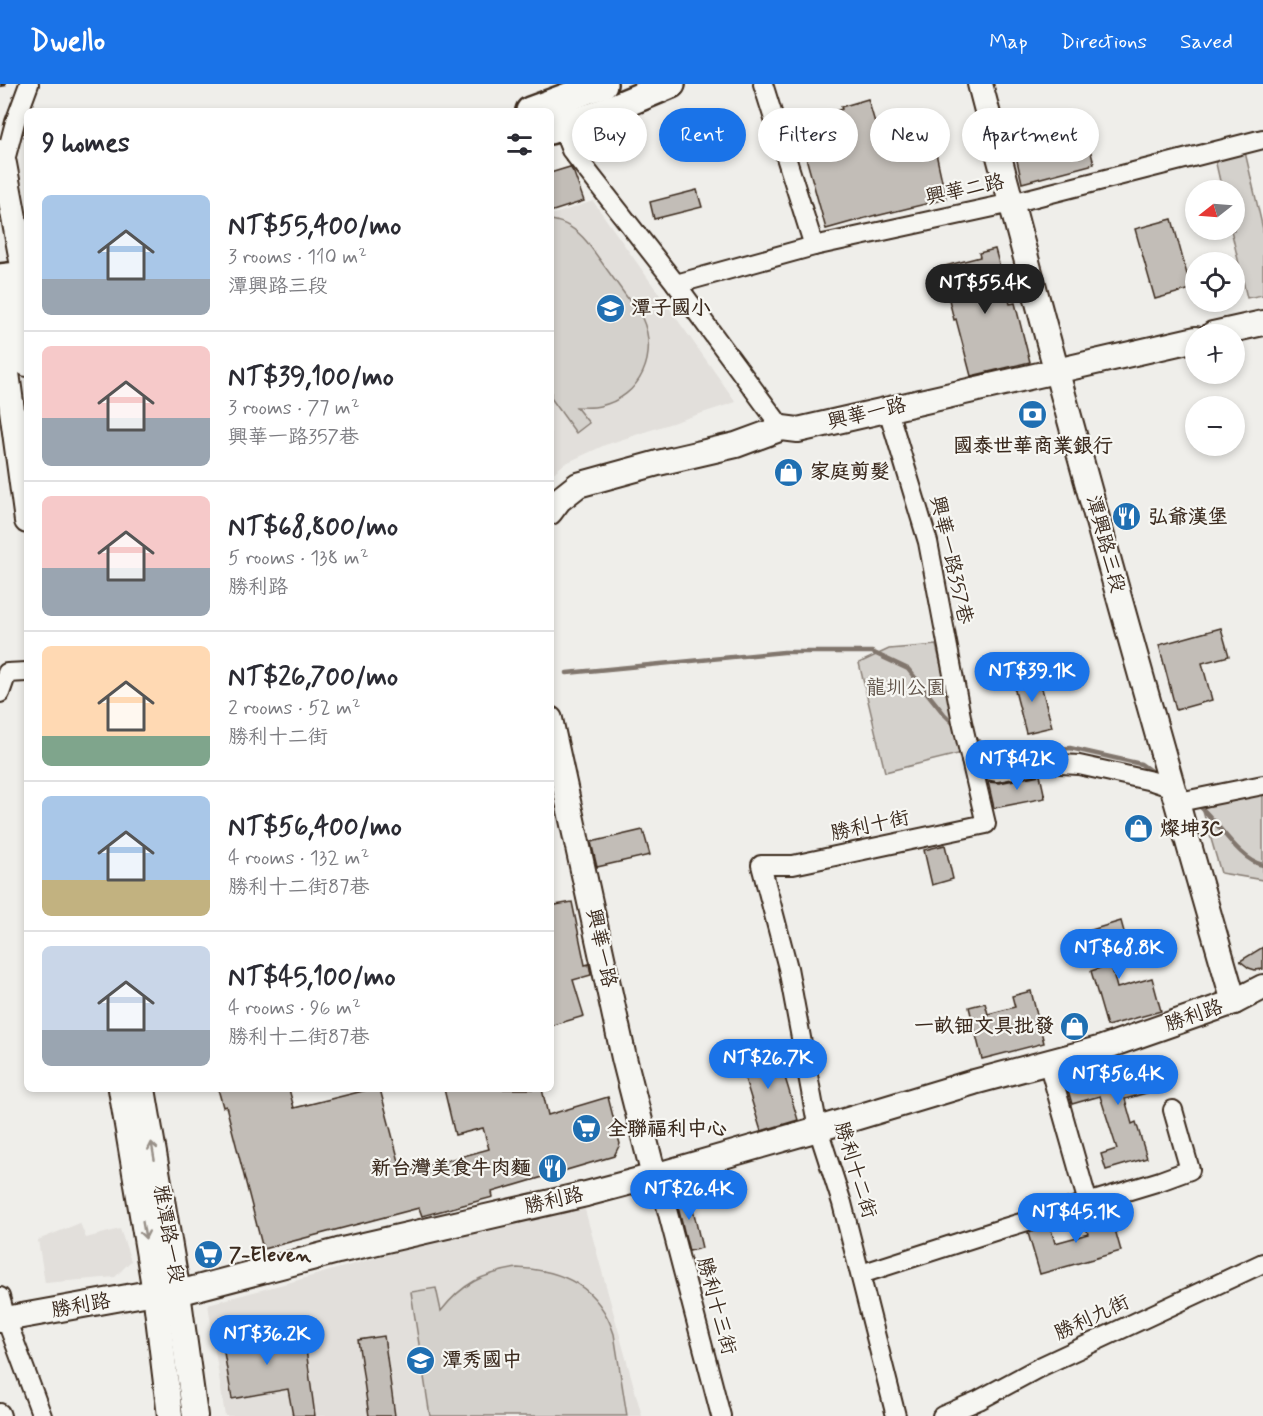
<!DOCTYPE html>
<meta charset="utf-8">
<style>
:root{--surface:#fff;--page:#f2f2f3;--text:#2b2b33;--muted:#7c7c81;--line:#e1e1e2;--accent:#1a73e8}
body{margin:0;font-family:Mynerve,"LXGW WenKai TC",sans-serif;background:var(--page);color:var(--text);height:100vh;display:flex;flex-direction:column;font-size:22px;white-space:nowrap}
*{box-sizing:border-box;margin:0}
p{font-size:20px;color:var(--muted)}
.icon{flex:none;width:33px;height:33px;fill:none;stroke:currentColor;stroke-width:2;stroke-linecap:round;stroke-linejoin:round}
.map{position:relative;flex:1;overflow:hidden}
.details{position:absolute;left:24px;top:24px;width:530px;height:984px;display:flex;flex-direction:column;background:var(--surface);border-radius:9px;box-shadow:0 3px 9px #0003}
.details>*{flex:none}
.banner{position:absolute;left:572px;top:24px;width:570px;height:54px;display:flex;gap:12px}
.needle{width:39px;rotate:253deg}
.buttons{position:absolute;left:1185px;top:96px;display:grid;gap:12px}
.buttons a{display:grid;place-items:center;width:60px;height:60px;border-radius:50%;background:var(--surface);box-shadow:0 3px 9px #0003;font-size:30px}
.price{position:absolute;translate:-50% -51px;padding:0 14px;border-radius:21px;background:var(--accent);color:#fff;font-size:20px;line-height:39px;filter:drop-shadow(0 2px 3px #0008)}
.price::after{content:'';position:absolute;left:50%;top:36px;width:18px;height:14px;margin-left:-9px;background:inherit;clip-path:polygon(0 0,100% 0,50% 100%)}
.price.selected{background:#222;color:#fff}
ul{padding:0;list-style:none}
li{display:flex;align-items:center;gap:18px;height:150px;padding:0 18px}
li+li{border-top:2px solid var(--line)}
li span{display:grid;place-items:center;flex:none;width:168px;height:120px;border-radius:9px;color:#555}
li>.icon{margin-inline-start:auto}
span .icon{width:72px;height:72px;fill:#fffc;stroke-width:1}
li b{font-size:26px}
h2{display:flex;justify-content:space-between;align-items:center;height:72px;padding:0 18px;font-size:26px}
.chip{padding:0 21px;border-radius:27px;background:var(--surface);box-shadow:0 3px 9px #0003;font-size:21px;line-height:54px}
.chip.selected{background:var(--accent);color:#fff}
header{display:flex;align-items:center;gap:36px;box-sizing:border-box;height:84px;padding:0 30px;background:var(--accent);color:#fff}
header strong{font-size:28px}
nav{display:flex;gap:33px;margin-inline-start:auto;font-size:21px}
.map>svg:first-child{display:block}
.built{fill:#e2dfdb}
.green{fill:#d4d1cc;stroke:#887e75;stroke-width:1.5}
.lines{fill:none;stroke-linecap:round;stroke-linejoin:round}
.stream{stroke:#81766d;stroke-width:4.5}
.building{fill:#c2bdb7;stroke:#3b2a1e;stroke-width:1.5}
.street-casing{stroke:#3b2a1e;stroke-width:22}
.secondary-casing{stroke:#3b2a1e;stroke-width:28}
.primary-casing{stroke:#3b2a1e;stroke-width:32}
.street{stroke:#f6f6f2;stroke-width:18}
.secondary{stroke:#f6f6f2;stroke-width:24}
.primary{stroke:#f6f6f2;stroke-width:27}
.rail{stroke:#3b2a1e;stroke-width:4.5;stroke-dasharray:9 4.5;stroke-linecap:butt}
.oneway{stroke:#989088}
.labels{text-anchor:middle;dominant-baseline:central;stroke-width:4.5;stroke-linejoin:round;paint-order:stroke}
.street-label{font-size:20px;fill:#3b2a1e;stroke:#f6f6f2}
.poi-label{font-size:20px;font-weight:bold;fill:#3b2a1e;stroke:#f6f6f2;text-anchor:start}
.park-label{font-size:20px;fill:#61544a;stroke:#f6f6f2}
</style>
<header>
<strong>Dwello</strong>
<nav><a>Map</a><a>Directions</a><a>Saved</a></nav>
</header>
<div class="map">
<svg width="1263" height="1332" viewBox="0 0 1263 1332">
<rect width="100%" height="100%" fill="#efeeea"/>
<filter id="ink" filterUnits="userSpaceOnUse"><feTurbulence type="fractalNoise" baseFrequency=".0167" numOctaves="2"/><feDisplacementMap in="SourceGraphic" scale="12" xChannelSelector="R" yChannelSelector="G"/><feConvolveMatrix kernelMatrix="1 2 1 2 8 2 1 2 1" color-interpolation-filters="sRGB"/></filter>
<g filter="url(#ink)">
<g class="built">
<polygon points="593,117 736,318 605,361 564,380 551,391 551,131"/>
<polygon points="582,1115 642,1332 225,1332 208,1220 291,1198"/>
<polygon points="80,1139 86,1154 120,1145 131,1177 115,1193 45,1199 38,1156"/>
</g>
<g class="green">
<polygon points="1245,68 1263,145 1263,211 1247,214 1231,146 1234,146 1234,106 1222,106 1215,75"/>
<path d="M551,136C566,138 577,146 587,158L642,234C659,271 641,313 600,322C592,324 584,323 576,323L589,339L576,349L551,314Z"/>
<polygon points="936,561 962,669 885,688 859,579 889,565"/>
<polygon points="1262,707 1263,712 1263,796 1221,789 1202,724"/>
<path d="M517,1184C564,1186 599,1203 614,1250L627,1332H430L411,1208L436,1204L441,1227C463,1199 482,1190 517,1184Z"/>
</g>
<g class="lines">
<g class="stream">
<polyline points="567,589 784,568 872,568 908,585 944,630 956,642"/>
<polyline points="972,654 1006,672 1070,664 1141,680 1155,690"/>
<path d="M1196,719C1216,734 1239,777 1263,781"/>
</g>
</g>
<g class="building">
<polygon points="868,15 881,59 909,52 910,57 932,51 946,115 876,132 876,131 826,145 796,38 842,25 841,23"/>
<polygon points="1087,54 1094,80 1022,99 1016,72"/>
<polygon points="570,83 574,89 584,117 550,128 550,89"/>
<polygon points="697,106 702,123 654,135 650,118"/>
<polygon points="1172,135 1191,205 1155,215 1135,145"/>
<polygon points="995,165 1010,220 1015,219 1030,278 971,292 956,235 954,236 941,183 980,173 979,169"/>
<polygon points="1221,544 1229,572 1202,579 1212,616 1176,626 1159,561"/>
<polygon points="1038,589 1052,643 1026,649 1012,595"/>
<polygon points="1040,691 1045,714 994,724 988,698 999,699"/>
<polygon points="643,746 650,771 597,783 591,758"/>
<polygon points="945,761 953,795 932,801 924,766"/>
<polygon points="572,818 585,881 589,880 591,891 573,896 584,932 550,942 550,822"/>
<polygon points="1121,837 1129,866 1109,873 1117,904 1152,894 1161,927 1107,942 1091,887 1100,884 1088,847"/>
<polygon points="1263,863 1263,885 1255,886 1249,884 1240,877"/>
<polygon points="1031,907 1044,959 982,975 969,923 985,919 988,930 1015,923 1012,912"/>
<polygon points="776,964 798,1036 761,1047 739,975"/>
<polygon points="1147,973 1157,1006 1125,1015 1132,1040 1136,1038 1147,1074 1106,1086 1101,1070 1117,1065 1100,1012 1072,1020 1066,999"/>
<polygon points="218,1005 289,1005 294,1024 371,1005 380,1005 402,1089 489,1065 483,1044 455,1051 444,1005 542,1005 548,1031 608,1013 620,1060 614,1072 492,1108 493,1113 422,1132 419,1124 263,1165 226,1022 223,1023"/>
<polygon points="689,1108 702,1164 689,1167 675,1111"/>
<polygon points="1109,1124 1121,1167 1040,1190 1028,1149 1050,1142 1055,1159 1088,1150 1083,1132"/>
<polygon points="268,1237 273,1263 305,1258 315,1332 293,1332 288,1305 232,1315 220,1245"/>
<polygon points="384,1252 395,1332 369,1332 358,1256"/>
</g>
<g class="lines">
<defs>
<g id="street">
<polyline points="763,0 814,162"/>
<polyline points="558,33 571,66 676,200 782,344"/>
<polyline points="4,80 15,38 29,0"/>
<polyline points="676,200 814,162 1012,119 1263,55"/>
<polyline points="888,326 928,458 962,638 986,740 793,781 761,781 788,884 818,1045 842,1119 896,1332"/>
<polyline points="0,609 7,589 27,588"/>
<polyline points="971,676 982,685 997,688 1044,679 1079,681 1152,697 1173,704 1184,717 1263,701"/>
<polyline points="1048,978 1088,1119"/>
<polyline points="654,1092 659,1095 721,1332"/>
<polyline points="861,1190 1001,1145 1160,1097 1190,1086 1173,1026"/>
<polyline points="0,1213 6,1235 42,1332"/>
<polyline points="0,1329 1,1332"/>
<polyline points="942,1332 979,1316 1042,1282 1263,1179"/>
</g>
<g id="secondary">
<path d="M980,0C1060,307 1146,613 1234,918"/>
<polyline points="0,68 4,80 23,182 9,206"/>
<polyline points="18,203 18,222 27,280"/>
<polyline points="0,237 27,437"/>
<polyline points="1213,250 1263,239"/>
<polyline points="550,428 559,416 578,401 658,379 736,361 782,344 798,346 1196,255"/>
<polyline points="550,635 624,974 654,1092"/>
<polyline points="121,1005 155,1208 170,1332"/>
<polyline points="143,1005 178,1209 195,1332"/>
<polyline points="0,1236 155,1208 178,1209 338,1167 586,1110 654,1092 818,1045 974,998 1102,964 1234,918 1263,903"/>
</g>
<g id="primary">
<polyline points="530,27 603,0"/>
<polyline points="550,46 597,31 671,0"/>
<polyline points="0,194 27,191"/>
<polyline points="0,222 27,220"/>
</g>
</defs>
<use href="#street" class="street-casing"/>
<use href="#secondary" class="secondary-casing"/>
<use href="#primary" class="primary-casing"/>
<use href="#street" class="street"/>
<use href="#secondary" class="secondary"/>
<use href="#primary" class="primary"/>
<polyline class="rail" points="0,1 6,0"/>
</g>
<defs><path id="oneway-shaft" d="M-6 0H5M1.5-3L5.5 0L1.5 3" fill="none" stroke-width="1.6" stroke-linecap="round" stroke-linejoin="round" transform="scale(1.5)"/></defs>
<g class="oneway">
<use href="#oneway-shaft" transform="translate(153 1067) rotate(-100)"/>
<use href="#oneway-shaft" transform="translate(144 1146) rotate(80)"/>
</g>
</g>
<defs>
<symbol id="school-disc" viewBox="-11 -11 22 22"><circle r="9.5" fill="#1f6fb2" stroke="#f6f6f2"/><path d="M0-5L7-2L0 1L-7-2ZM-4 1L0 2.5L4 1V4Q0 6-4 4Z" fill="#fff"/></symbol>
<symbol id="bank-disc" viewBox="-11 -11 22 22"><circle r="9.5" fill="#1f6fb2" stroke="#f6f6f2"/><path d="M-6-4H6V4H-6ZM0-2.3a2.3 2.3 0 1 0 0 4.6a2.3 2.3 0 1 0 0-4.6Z" fill="#fff"/></symbol>
<symbol id="shop-disc" viewBox="-11 -11 22 22"><circle r="9.5" fill="#1f6fb2" stroke="#f6f6f2"/><path d="M-5-2.5h2.3a2.7 3.5 0 0 1 5.4 0H5L5.5 6h-11ZM-1.5-2.5h3a1.5 2.3 0 0 0-3 0Z" fill="#fff"/></symbol>
<symbol id="restaurant-disc" viewBox="-11 -11 22 22"><circle r="9.5" fill="#1f6fb2" stroke="#f6f6f2"/><path d="M-5-6h1v4h1v-4h1v4h1v-4h1v5L-1.5 .5V6h-2V.5L-5-1ZM5-6V6H3V1.5H1.5Q1.5-4 5-6Z" fill="#fff"/></symbol>
<symbol id="supermarket-disc" viewBox="-11 -11 22 22"><circle r="9.5" fill="#1f6fb2" stroke="#f6f6f2"/><path d="M-6-5.5h2.5l.6 2H6L4.5 2H-2.5L-4.4-4H-6ZM-1.5 3.2a1.3 1.3 0 1 0 .1 0ZM3 3.2a1.3 1.3 0 1 0 .1 0Z" fill="#fff"/></symbol>
</defs>
<g fill-rule="evenodd">
<use href="#school-disc" x="594" y="208" width="33" height="33"/>
<use href="#bank-disc" x="1016" y="314" width="33" height="33"/>
<use href="#shop-disc" x="772" y="372" width="33" height="33"/>
<use href="#restaurant-disc" x="1110" y="416" width="33" height="33"/>
<use href="#shop-disc" x="1122" y="728" width="33" height="33"/>
<use href="#shop-disc" x="1058" y="926" width="33" height="33"/>
<use href="#supermarket-disc" x="570" y="1028" width="33" height="33"/>
<use href="#restaurant-disc" x="536" y="1068" width="33" height="33"/>
<use href="#supermarket-disc" x="192" y="1154" width="33" height="33"/>
<use href="#school-disc" x="404" y="1260" width="33" height="33"/>
</g>
<g class="labels">
<g class="street-label">
<text transform="translate(965 106) rotate(-12)">興華二路</text>
<text transform="translate(867 330) rotate(-13)">興華一路</text>
<text transform="translate(1105 460) rotate(75)">潭興路三段</text>
<text transform="translate(951 476) rotate(77)">興華一路357巷</text>
<text transform="translate(870 742) rotate(-12)">勝利十街</text>
<text transform="translate(601 864) rotate(78)">興華一路</text>
<text transform="translate(1194 932) rotate(-19)">勝利路</text>
<text transform="translate(855 1086) rotate(73)">勝利十二街</text>
<text transform="translate(554 1117) rotate(-13)">勝利路</text>
<text transform="translate(168 1150) rotate(80)">雅潭路一段</text>
<text transform="translate(81 1222) rotate(-10)">勝利路</text>
<text transform="translate(716 1222) rotate(75)">勝利十三街</text>
<text transform="translate(1092 1234) rotate(-25)">勝利九街</text>
</g>
<g class="poi-label">
<text x="631" y="224">潭子國小</text>
<text x="1033" y="362" text-anchor="middle">國泰世華商業銀行</text>
<text x="810" y="388">家庭剪髮</text>
<text x="1148" y="433">弘爺漢堡</text>
<text x="1160" y="745">燦坤3C</text>
<text x="1054" y="942" text-anchor="end">一畝钿文具批發</text>
<text x="607" y="1045">全聯福利中心</text>
<text x="531" y="1084" text-anchor="end">新台灣美食牛肉麵</text>
<text x="229" y="1171">7-Eleven</text>
<text x="442" y="1276">潭秀國中</text>
</g>
<g class="park-label">
<text x="906" y="604">龍圳公園</text>
</g>
</g>
</svg>
<div class="buttons">
<a><svg class="needle" viewBox="-14 -14 28 28"><path d="M0-13l5 13h-10z" fill="#e53935"/><path d="M0 13l5-13h-10z" fill="#7c7c81"/></svg></a>
<a><svg class="icon" aria-label="locate" viewBox="0 0 24 24"><circle cx="12" cy="12" r="6"/><path d="M12 2v4M12 18v4M2 12h4M18 12h4"/></svg></a>
<a>+</a>
<a>−</a>
</div>
<b class="price selected" style="left:985px;top:231px">NT$55.4K</b>
<b class="price" style="left:1032px;top:619px">NT$39.1K</b>
<b class="price" style="left:1017px;top:707px">NT$42K</b>
<b class="price" style="left:1119px;top:896px">NT$68.8K</b>
<b class="price" style="left:768px;top:1006px">NT$26.7K</b>
<b class="price" style="left:1118px;top:1022px">NT$56.4K</b>
<b class="price" style="left:689px;top:1137px">NT$26.4K</b>
<b class="price" style="left:1076px;top:1160px">NT$45.1K</b>
<b class="price" style="left:267px;top:1282px">NT$36.2K</b>
<div class="banner">
<a class="chip">Buy</a>
<a class="chip selected">Rent</a>
<a class="chip">Filters</a>
<a class="chip">New</a>
<a class="chip">Apartment</a>
</div>
<section class="details">
<h2>9 homes<svg class="icon" aria-label="filters" viewBox="0 0 24 24"><path d="M4 7h16M4 17h16"/><circle cx="9" cy="7" r="2"/><circle cx="15" cy="17" r="2"/></svg></h2>
<ul>
<li><span style="background:linear-gradient(#a9c7e8 70%,#9aa5b1 0)"><svg class="icon" aria-label="home" viewBox="0 0 24 24"><path d="M3 11l9-7 9 7M6 9v11h12V9"/></svg></span><div><b>NT$55,400/mo</b><p>3 rooms · 110 m²</p><p>潭興路三段</p></div></li>
<li><span style="background:linear-gradient(#f6c9c9 60%,#9aa5b1 0)"><svg class="icon" aria-label="home" viewBox="0 0 24 24"><path d="M3 11l9-7 9 7M6 9v11h12V9"/></svg></span><div><b>NT$39,100/mo</b><p>3 rooms · 77 m²</p><p>興華一路357巷</p></div></li>
<li><span style="background:linear-gradient(#f6c9c9 60%,#9aa5b1 0)"><svg class="icon" aria-label="home" viewBox="0 0 24 24"><path d="M3 11l9-7 9 7M6 9v11h12V9"/></svg></span><div><b>NT$68,800/mo</b><p>5 rooms · 138 m²</p><p>勝利路</p></div></li>
<li><span style="background:linear-gradient(#ffd9b3 75%,#7fa58c 0)"><svg class="icon" aria-label="home" viewBox="0 0 24 24"><path d="M3 11l9-7 9 7M6 9v11h12V9"/></svg></span><div><b>NT$26,700/mo</b><p>2 rooms · 52 m²</p><p>勝利十二街</p></div></li>
<li><span style="background:linear-gradient(#a9c7e8 70%,#c2b280 0)"><svg class="icon" aria-label="home" viewBox="0 0 24 24"><path d="M3 11l9-7 9 7M6 9v11h12V9"/></svg></span><div><b>NT$56,400/mo</b><p>4 rooms · 132 m²</p><p>勝利十二街87巷</p></div></li>
<li><span style="background:linear-gradient(#c9d6e8 70%,#9aa5b1 0)"><svg class="icon" aria-label="home" viewBox="0 0 24 24"><path d="M3 11l9-7 9 7M6 9v11h12V9"/></svg></span><div><b>NT$45,100/mo</b><p>4 rooms · 96 m²</p><p>勝利十二街87巷</p></div></li>
</ul>
</section>
</div>
